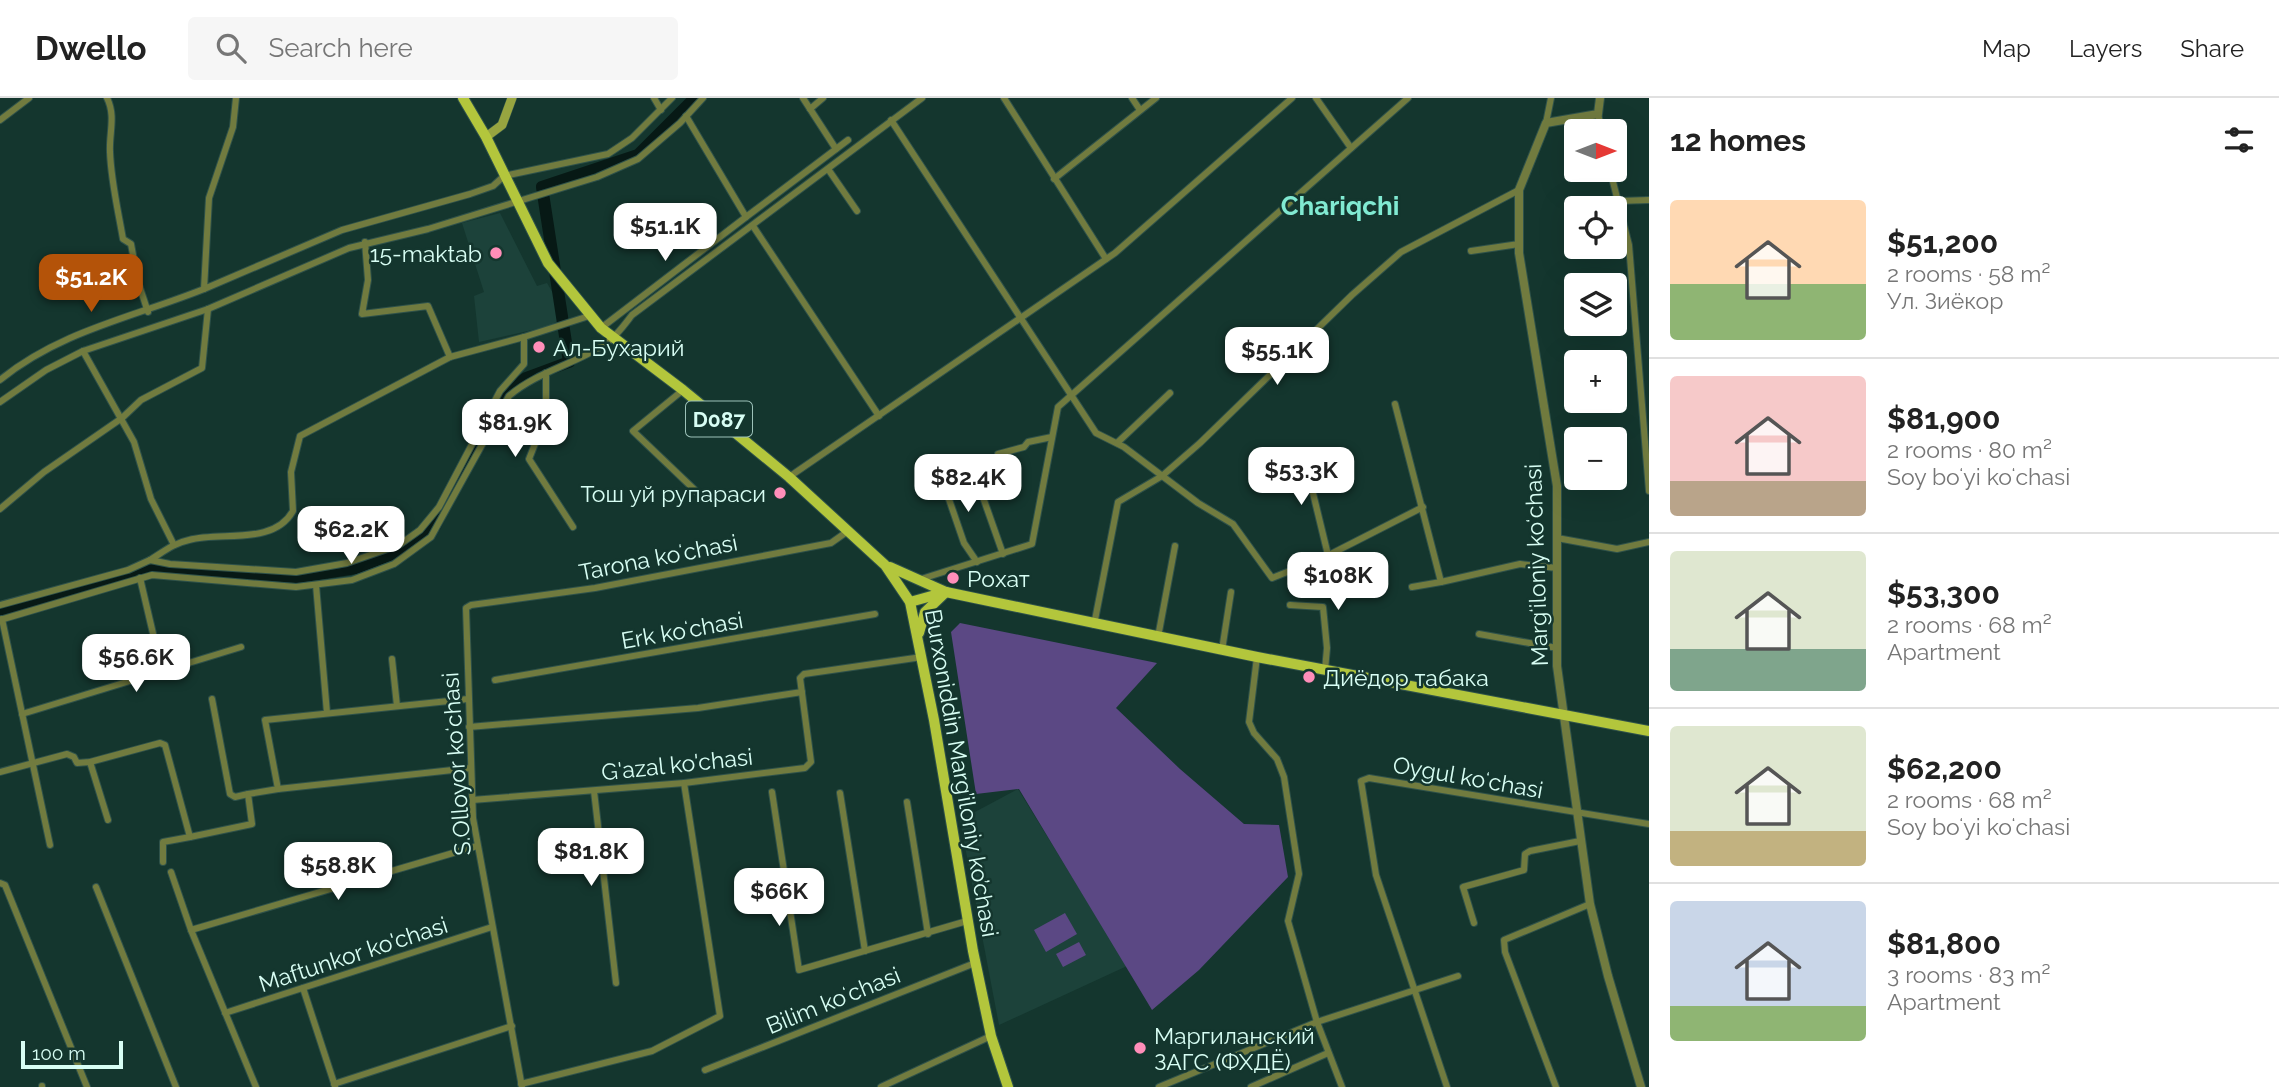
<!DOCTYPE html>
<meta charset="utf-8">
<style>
:root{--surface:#fff;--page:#f6f6f6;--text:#222;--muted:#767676;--line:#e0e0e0;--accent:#b45309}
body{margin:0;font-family:Raleway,sans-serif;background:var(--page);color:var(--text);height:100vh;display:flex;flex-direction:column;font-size:26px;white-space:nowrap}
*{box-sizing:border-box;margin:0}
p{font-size:23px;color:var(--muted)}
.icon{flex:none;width:38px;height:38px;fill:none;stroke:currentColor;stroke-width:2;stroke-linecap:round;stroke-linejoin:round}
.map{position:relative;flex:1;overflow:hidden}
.sheet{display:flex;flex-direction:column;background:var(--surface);width:630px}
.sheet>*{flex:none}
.needle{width:46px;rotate:90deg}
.tools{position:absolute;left:1564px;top:21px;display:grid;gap:14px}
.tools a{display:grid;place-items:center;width:63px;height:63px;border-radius:7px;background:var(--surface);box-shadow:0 7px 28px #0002;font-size:35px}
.scale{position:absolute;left:21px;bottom:18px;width:102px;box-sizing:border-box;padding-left:7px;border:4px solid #d8fef4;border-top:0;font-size:19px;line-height:24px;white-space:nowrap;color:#d8fef4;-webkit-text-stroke:5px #14362e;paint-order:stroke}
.price{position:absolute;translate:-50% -60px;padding:0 16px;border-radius:14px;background:#fff;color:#222;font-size:23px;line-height:46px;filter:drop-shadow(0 2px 4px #0008)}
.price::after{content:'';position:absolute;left:50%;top:42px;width:21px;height:16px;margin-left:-10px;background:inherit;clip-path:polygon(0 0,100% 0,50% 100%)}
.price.active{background:var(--accent);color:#fff}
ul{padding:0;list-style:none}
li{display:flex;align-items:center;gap:21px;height:175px;padding:0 21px}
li+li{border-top:2px solid var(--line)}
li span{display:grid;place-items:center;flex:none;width:196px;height:140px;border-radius:7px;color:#555}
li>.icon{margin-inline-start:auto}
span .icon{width:84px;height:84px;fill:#fffc;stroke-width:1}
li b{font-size:30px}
h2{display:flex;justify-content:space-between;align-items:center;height:84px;padding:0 21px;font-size:30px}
header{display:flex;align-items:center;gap:42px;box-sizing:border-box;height:98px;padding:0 35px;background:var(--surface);border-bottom:2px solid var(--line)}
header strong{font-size:33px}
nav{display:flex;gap:38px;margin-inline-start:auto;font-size:24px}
.search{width:490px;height:63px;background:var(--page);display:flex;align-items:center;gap:18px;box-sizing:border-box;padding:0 24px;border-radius:7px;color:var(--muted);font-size:26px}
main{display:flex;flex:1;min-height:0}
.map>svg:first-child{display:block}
.built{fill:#1c423a}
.green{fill:#5b4884}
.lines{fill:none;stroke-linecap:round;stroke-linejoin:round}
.river{stroke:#071915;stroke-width:12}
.minor-casing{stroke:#2f524a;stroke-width:8}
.tertiary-casing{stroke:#2f524a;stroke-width:10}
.secondary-casing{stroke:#2f524a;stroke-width:10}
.primary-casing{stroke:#2f524a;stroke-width:12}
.minor{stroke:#717b3f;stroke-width:6}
.tertiary{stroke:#717b3f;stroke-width:8}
.secondary{stroke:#97a540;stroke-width:9}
.primary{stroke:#b3c63c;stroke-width:10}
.poi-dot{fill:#ff8eb9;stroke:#14362e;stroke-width:2.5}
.labels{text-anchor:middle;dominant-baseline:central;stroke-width:5;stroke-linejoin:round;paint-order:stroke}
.shield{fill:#14362e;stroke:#9dc2b9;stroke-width:2}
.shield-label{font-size:21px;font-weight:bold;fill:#d8fef4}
.poi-label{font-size:23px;fill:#d8fef4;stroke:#14362e;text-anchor:start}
.street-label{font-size:23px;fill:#d8fef4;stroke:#14362e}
.quarter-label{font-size:26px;font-weight:bold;fill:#81ead2;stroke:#14362e}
</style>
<header>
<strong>Dwello</strong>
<div class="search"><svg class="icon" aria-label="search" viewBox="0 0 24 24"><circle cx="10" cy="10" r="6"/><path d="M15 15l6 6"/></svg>Search here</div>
<nav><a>Map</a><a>Layers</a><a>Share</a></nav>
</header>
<main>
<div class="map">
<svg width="1649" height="989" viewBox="0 0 1649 989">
<rect width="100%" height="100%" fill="#14362e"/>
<g class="built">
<polygon points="500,115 537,188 547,185 566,217 550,228 479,244 474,198 484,194 462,125"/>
<polygon points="1018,691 1127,868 999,927 960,722"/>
</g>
<g class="green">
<polygon points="960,525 1157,565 1116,610 1180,671 1244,726 1279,727 1288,779 1199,872 1152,912 1019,691 976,696 951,534"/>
<polygon points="1065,815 1077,836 1046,854 1034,832"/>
<polygon points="1079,844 1086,857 1063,869 1056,856"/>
</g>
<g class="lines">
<g class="river">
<polyline points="453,394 505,296 526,280 569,264 542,89 638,57 695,0"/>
<polyline points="0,515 154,470 298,479 356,470 395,455 435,428 441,416"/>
</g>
<defs>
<g id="minor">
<path d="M107,0C116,18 109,35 110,54C111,83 118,112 123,141L131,146L138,184L148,214"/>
<polyline points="236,0 233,29 209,100 204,191 342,132 470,96 493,88 504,78 608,56 632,40 672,0"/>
<polyline points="654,0 661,12"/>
<polyline points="803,0 836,51"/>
<polyline points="1004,0 1106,161"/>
<polyline points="1132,0 1140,12"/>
<polyline points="1316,0 1351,50"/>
<polyline points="810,11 823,0"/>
<polyline points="1598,16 1602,33"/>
<polyline points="686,18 746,119 848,42"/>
<polyline points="0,22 29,0"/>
<polyline points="891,22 1096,335 1124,349 1198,405 1233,426 1272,480 1325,459 1423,409"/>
<polyline points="1546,25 1551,0"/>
<polyline points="828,71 857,113"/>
<polyline points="1610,72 1629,147 1649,393"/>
<polyline points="1054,81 1156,0"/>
<polyline points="1618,103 1649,102"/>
<polyline points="753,128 879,318"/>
<polyline points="365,144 368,182 362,216 428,208 450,259"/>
<polyline points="1471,153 1519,146"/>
<polyline points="601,230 746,119"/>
<polyline points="83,253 134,344 151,401 174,447"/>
<polyline points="546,275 546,318 529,361 573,429"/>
<path d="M0,282C60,233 134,219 204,191"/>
<polyline points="683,292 633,333 699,396"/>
<polyline points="0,304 46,272 83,253 208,211 349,150 428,131 597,79 638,61 680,25 703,0"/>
<polyline points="1395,306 1441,484 1520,466 1557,470"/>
<polyline points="1117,345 1170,295"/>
<polyline points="1303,354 1328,457"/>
<polyline points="998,356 1024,349 1028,344 1052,339"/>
<polyline points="973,371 1003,456"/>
<polyline points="941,378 964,445 977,464"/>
<polyline points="789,379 1115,155 1292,0"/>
<polyline points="0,411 44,374 122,320 141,302 202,270 208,211"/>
<polyline points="1557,440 1617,451 1649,444"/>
<path d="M150,462C163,454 174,445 189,442C222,433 273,448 293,413L291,374L300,338L450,259L524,239"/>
<polyline points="140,480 162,574"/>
<polyline points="918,482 1032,446 1058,309 1408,0"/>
<polyline points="316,487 327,615"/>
<polyline points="1412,489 1441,484"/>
<polyline points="0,507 128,472 150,462 170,466 296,474 347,465 399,447 420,432 439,409 500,293 524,266 524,239 589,218"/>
<polyline points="1290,507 1323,509 1327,550 1325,572"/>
<polyline points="2,521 50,747"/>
<path d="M0,522L152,477L296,489L352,482L394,466L431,439L509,298C539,272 579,266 610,242C618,236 625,226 632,217L922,0"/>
<polyline points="1094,527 1118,404 1162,378 1200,345 1352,197 1401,154 1519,92"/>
<polyline points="1479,536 1557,550"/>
<polyline points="1158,539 1175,448"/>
<polyline points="1222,552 1231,494"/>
<polyline points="1257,559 1249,624 1254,635 1277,661 1284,679 1299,776 1288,823 1317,924 1342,989"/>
<polyline points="392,561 397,608"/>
<polyline points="495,582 875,516"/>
<polyline points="212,601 230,696 235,699 248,696"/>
<polyline points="22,616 241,549"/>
<polyline points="469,629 698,610 802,594"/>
<polyline points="90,664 108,722"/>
<polyline points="0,674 67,656 74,659 77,665 90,664 160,645 165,647 190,739 252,726 248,696 278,691 265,622 468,601"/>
<polyline points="278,691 471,670"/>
<polyline points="594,693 616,885"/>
<polyline points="772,694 799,872 967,823"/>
<polyline points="840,695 865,853"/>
<polyline points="472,702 684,685 805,670 811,664 800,580 804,576 922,559"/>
<polyline points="907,704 928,836"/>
<polyline points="163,764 163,744 190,739"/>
<polyline points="171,774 191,832 256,989"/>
<polyline points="0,785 5,787 87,989"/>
<polyline points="96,789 176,989"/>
<polyline points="1474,825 1463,789 1524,772 1525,756 1530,753 1580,743"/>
<polyline points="191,832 477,748"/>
<polyline points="303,890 335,988"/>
<polyline points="225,915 492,829"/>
<polyline points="705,972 975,865"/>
<polyline points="334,986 512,928"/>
<polyline points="521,986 652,953 720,918 684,685"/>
<polyline points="42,988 42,989"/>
<polyline points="522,989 473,720 466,510 471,507 595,490 831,445 848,433"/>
<polyline points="881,989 991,938"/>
<polyline points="1159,989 1317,924 1458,878"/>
<polyline points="1251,989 1328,955"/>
<polyline points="1447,989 1376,777 1361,683 1369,680 1649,726"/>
<polyline points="1556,989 1505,854 1504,842 1590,806"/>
</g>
<polyline id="tertiary" points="1600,0 1598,16 1546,25 1519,92 1519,155 1557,388 1557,568 1590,806 1608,878 1641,989"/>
<polyline id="secondary" points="486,39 502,27 512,0"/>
<g id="primary">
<polyline points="463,0 486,39 548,165 601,230 683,292 789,379 885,467 910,504 934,622 973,853 991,938 1008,989"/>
<polyline points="890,469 946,494 925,514 919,535"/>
<polyline points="910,504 946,494 1257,559 1649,633"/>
</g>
</defs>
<use href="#minor" class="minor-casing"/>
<use href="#tertiary" class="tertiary-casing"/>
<use href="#secondary" class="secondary-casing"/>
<use href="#primary" class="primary-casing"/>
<use href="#minor" class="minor"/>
<use href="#tertiary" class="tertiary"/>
<use href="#secondary" class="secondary"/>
<use href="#primary" class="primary"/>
</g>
<g class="poi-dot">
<circle cx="496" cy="155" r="7"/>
<circle cx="539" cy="249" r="7"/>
<circle cx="780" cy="395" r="7"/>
<circle cx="953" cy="480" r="7"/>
<circle cx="1309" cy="579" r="7"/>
<circle cx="1140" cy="950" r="7"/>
</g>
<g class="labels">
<rect class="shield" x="686" y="303.5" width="66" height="35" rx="5"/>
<g class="shield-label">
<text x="719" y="321">D087</text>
</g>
<g class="poi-label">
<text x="482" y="155" text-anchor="end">15-maktab</text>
<text x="553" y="249">Ал-Бухарий</text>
<text x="766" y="395" text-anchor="end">Тош уй рупараси</text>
<text x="967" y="480">Рохат</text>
<text x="1323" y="579">Диёдор табака</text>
<text x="1154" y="937">Маргиланский<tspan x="1154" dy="26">ЗАГС (ФХДЁ)</tspan></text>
</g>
<g class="street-label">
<text transform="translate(658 459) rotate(-11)">Tarona koʻchasi</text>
<text transform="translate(1536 467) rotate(-92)">Margʻiloniy koʻchasi</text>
<text transform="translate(682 532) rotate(-10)">Erk koʻchasi</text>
<text transform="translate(456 666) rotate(-94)">S.Olloyor koʻchasi</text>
<text transform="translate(677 666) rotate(-6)">G'azal ko'chasi</text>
<text transform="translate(962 675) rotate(80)">Burxoniddin Marg’iloniy ko’chasi</text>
<text transform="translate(1468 679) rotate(10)">Oygul koʻchasi</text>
<text transform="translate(353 856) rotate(-18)">Maftunkor ko'chasi</text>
<text transform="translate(833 902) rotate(-22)">Bilim koʻchasi</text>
</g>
<g class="quarter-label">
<text x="1340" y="108">Chariqchi</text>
</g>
</g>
</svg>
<div class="tools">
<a><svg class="needle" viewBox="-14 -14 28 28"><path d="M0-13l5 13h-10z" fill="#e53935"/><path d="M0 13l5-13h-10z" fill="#767676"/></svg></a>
<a><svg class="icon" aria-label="locate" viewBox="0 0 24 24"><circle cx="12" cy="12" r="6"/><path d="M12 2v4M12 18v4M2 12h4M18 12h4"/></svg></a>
<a><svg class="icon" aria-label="layers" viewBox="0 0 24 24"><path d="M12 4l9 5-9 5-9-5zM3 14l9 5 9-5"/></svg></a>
<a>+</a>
<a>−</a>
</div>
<div class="scale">100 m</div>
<b class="price" style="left:665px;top:165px">$51.1K</b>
<b class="price active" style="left:91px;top:216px">$51.2K</b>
<b class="price" style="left:1277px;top:289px">$55.1K</b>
<b class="price" style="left:515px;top:361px">$81.9K</b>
<b class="price" style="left:1301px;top:409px">$53.3K</b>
<b class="price" style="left:968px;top:416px">$82.4K</b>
<b class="price" style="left:351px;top:468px">$62.2K</b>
<b class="price" style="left:1338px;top:514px">$108K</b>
<b class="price" style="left:136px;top:596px">$56.6K</b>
<b class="price" style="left:591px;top:790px">$81.8K</b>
<b class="price" style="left:338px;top:804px">$58.8K</b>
<b class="price" style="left:779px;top:830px">$66K</b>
</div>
<section class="sheet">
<h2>12 homes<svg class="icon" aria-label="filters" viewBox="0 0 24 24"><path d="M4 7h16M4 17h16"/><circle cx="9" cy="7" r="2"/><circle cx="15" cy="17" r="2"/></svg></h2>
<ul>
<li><span style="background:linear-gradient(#ffd9b3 60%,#8fb573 0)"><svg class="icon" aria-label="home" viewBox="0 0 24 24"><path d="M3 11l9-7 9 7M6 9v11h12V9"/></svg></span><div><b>$51,200</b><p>2 rooms · 58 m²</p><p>Ул. Зиёкор</p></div></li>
<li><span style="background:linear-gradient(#f6c9c9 75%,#b9a48a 0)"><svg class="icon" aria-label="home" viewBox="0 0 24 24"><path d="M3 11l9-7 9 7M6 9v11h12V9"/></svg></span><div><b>$81,900</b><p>2 rooms · 80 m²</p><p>Soy boʻyi koʻchasi</p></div></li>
<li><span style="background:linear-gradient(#dfe7d0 70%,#7fa58c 0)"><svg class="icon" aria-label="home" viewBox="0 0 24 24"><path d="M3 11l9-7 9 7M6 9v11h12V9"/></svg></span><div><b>$53,300</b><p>2 rooms · 68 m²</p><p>Apartment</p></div></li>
<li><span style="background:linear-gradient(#dfe7d0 75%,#c2b280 0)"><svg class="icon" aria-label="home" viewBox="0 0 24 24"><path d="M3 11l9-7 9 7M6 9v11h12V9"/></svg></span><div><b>$62,200</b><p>2 rooms · 68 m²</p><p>Soy boʻyi koʻchasi</p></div></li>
<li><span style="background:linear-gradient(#c9d6e8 75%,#8fb573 0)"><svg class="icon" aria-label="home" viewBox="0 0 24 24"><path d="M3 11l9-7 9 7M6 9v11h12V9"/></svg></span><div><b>$81,800</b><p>3 rooms · 83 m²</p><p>Apartment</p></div></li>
</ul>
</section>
</main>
